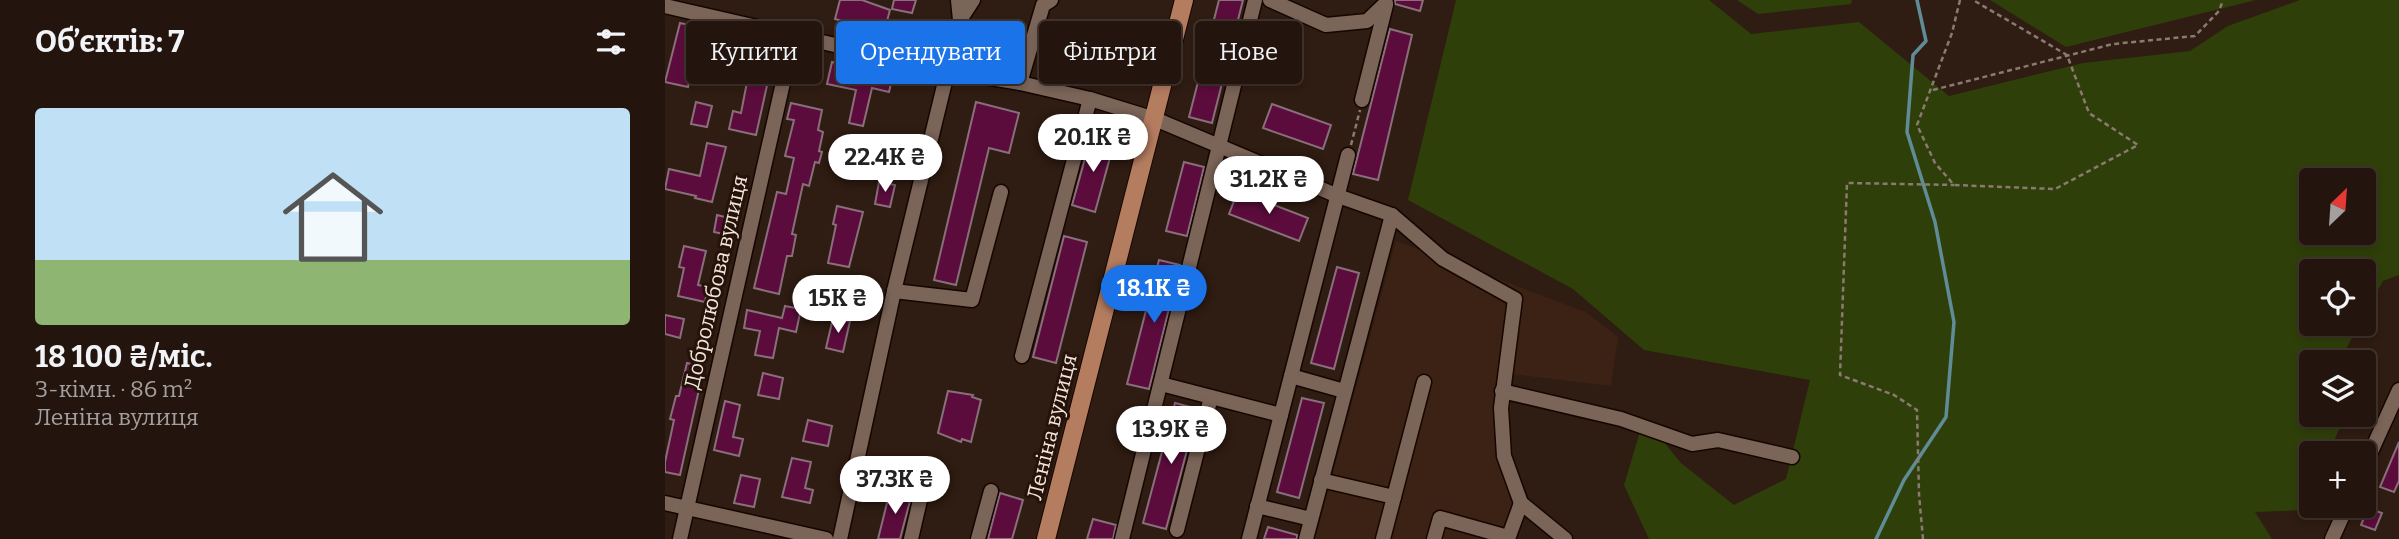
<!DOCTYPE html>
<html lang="uk">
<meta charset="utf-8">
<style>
:root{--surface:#23150e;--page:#2f221c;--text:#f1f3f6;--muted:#a39f9e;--line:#40342e;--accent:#1a73e8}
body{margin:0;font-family:Bitter,serif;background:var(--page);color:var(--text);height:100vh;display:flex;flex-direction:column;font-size:26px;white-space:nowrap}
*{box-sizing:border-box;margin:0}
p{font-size:23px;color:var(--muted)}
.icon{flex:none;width:38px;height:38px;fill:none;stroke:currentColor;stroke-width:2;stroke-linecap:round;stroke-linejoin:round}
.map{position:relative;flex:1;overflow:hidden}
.side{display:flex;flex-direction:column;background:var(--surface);width:665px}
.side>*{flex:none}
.hud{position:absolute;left:21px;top:21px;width:665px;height:63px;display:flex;gap:14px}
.needle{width:46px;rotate:25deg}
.controls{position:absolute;left:1634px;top:168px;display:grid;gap:14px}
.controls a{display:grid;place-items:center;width:77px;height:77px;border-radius:7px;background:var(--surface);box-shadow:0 4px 10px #0003,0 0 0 2px var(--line);font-size:35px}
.price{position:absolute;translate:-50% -60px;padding:0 16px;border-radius:24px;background:#fff;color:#222;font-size:23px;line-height:46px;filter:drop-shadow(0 2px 4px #0008)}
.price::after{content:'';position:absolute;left:50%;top:42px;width:21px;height:16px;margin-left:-10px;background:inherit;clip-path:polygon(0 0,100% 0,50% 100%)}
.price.selected{background:var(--accent);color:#fff}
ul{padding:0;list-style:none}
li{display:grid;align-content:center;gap:14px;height:371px;padding:0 35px}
li span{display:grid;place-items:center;height:217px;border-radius:7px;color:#555}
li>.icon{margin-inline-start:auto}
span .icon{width:126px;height:126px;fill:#fffc;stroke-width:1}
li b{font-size:30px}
h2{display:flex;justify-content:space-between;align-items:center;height:84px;padding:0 35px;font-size:30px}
.tag{padding:0 24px;border-radius:7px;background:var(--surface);box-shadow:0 4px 10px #0003,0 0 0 2px var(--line);font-size:24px;line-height:63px}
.tag.selected{background:var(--accent);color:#fff}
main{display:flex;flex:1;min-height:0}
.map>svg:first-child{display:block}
.built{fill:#3b2215}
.green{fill:#2f3f09;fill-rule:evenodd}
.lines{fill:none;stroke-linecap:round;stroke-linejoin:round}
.stream{stroke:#5f8c96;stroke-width:3.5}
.building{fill:#5c0c3c;stroke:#886f7a;stroke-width:2}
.minor-casing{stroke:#160601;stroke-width:17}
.major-casing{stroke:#160601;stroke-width:20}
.path{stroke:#8a7a71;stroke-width:2.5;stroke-dasharray:5 3.5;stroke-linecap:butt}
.minor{stroke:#7b6458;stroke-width:14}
.major{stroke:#b57d60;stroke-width:18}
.labels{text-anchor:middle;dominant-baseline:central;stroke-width:6;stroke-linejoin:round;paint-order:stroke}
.street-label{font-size:21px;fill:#f3e6df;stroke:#251309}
</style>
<main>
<section class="side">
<h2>Об’єктів: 7<svg class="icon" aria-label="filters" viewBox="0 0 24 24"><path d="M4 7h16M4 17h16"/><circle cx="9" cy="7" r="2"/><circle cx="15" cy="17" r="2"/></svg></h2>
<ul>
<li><span style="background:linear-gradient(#bfe0f5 70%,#8fb573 0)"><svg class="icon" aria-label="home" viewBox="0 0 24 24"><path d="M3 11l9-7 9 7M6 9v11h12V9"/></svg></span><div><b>18 100 ₴/міс.</b><p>3-кімн. · 86 m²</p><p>Леніна вулиця</p></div></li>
</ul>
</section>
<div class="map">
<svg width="1734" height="539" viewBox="0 0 1734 539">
<rect width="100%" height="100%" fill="#2f1c12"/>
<polygon class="built" points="731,241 921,312 953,337 946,386 847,374 845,425 850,473 848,539 650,539"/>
<g class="green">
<path d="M791,0H1044L1086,34L1194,22L1284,96L1418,63L1525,51L1563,26L1635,0H1734V275L1718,281L1699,315V271H1647V324H1695L1682,347L1683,362H1647V415H1680L1664,453H1647V493L1640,510L1590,512L1607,539H984L959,485L979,418L1016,463L1069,505L1121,479L1145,380L979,350L908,289L743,200ZM1647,180H1699V233H1647Z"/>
<polygon points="1072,0 1187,0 1186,4 1093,14"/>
<polygon points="1325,0 1591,0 1401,47"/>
</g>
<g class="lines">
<polyline class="stream" points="1211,539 1239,480 1281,417 1289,322 1270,222 1242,132 1248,55 1261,41 1252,0"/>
</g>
<g class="building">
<polygon points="175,0 197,0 225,10 219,32 170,19"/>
<polygon points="229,0 251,0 247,13 227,9"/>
<polygon points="554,0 578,0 547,123 524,117"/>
<polygon points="730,0 758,0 755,11 730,4"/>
<polygon points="15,23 38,28 23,87 0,82"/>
<polygon points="725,29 747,35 713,180 688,174"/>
<polygon points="66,35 85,39 78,70 59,66"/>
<polygon points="167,62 196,68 197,64 229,71 224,92 207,88 198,126 184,123 191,90 162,84"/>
<polygon points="83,77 103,81 91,135 64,129 68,111 76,113"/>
<polygon points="31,102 47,106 42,127 26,124"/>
<polygon points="311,102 354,113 344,153 324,148 291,285 269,280"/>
<polygon points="126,103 157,110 153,130 158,132 154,151 157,152 154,163 150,162 144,186 138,184 127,234 131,235 127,256 122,256 114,294 89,288 112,192 121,194 129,158 120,156 129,120 122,119"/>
<polygon points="607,104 666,125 658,149 598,128"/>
<polygon points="426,137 449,143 430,212 407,205"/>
<polygon points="193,139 238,149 234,165 190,155"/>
<polygon points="42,143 61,147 47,202 30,198 31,196 0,189 4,169 35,176"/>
<polygon points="519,162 539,167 522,236 501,231"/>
<polygon points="214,182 230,185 225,207 210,204"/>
<polygon points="573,191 643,218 634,241 564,214"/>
<polygon points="172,206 198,212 184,267 163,263 171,225 168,224"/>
<polygon points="52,215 72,220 68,236 49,232"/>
<polygon points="399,236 422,242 391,363 368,357"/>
<polygon points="19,246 41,251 33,285 43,287 40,302 13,296 19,268 14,267"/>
<polygon points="494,260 515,265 484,389 462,384"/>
<polygon points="672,267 694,273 669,369 646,363"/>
<polygon points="176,282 194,285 191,302 173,298"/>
<polygon points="120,306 136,309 131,332 114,328 108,358 90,355 95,331 79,328 82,310 117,318"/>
<polygon points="0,315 19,319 15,338 0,334"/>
<polygon points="168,318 185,321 178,352 161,348"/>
<polygon points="22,363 39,367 15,475 0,472 0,462 9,420 5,419 11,396 14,396"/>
<polygon points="98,373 118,378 114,399 93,395"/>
<polygon points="283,391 308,395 307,397 316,400 306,442 297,439 296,442 273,433"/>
<polygon points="637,398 659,403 634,498 612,492"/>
<polygon points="60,401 75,405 68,437 78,439 74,456 49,450"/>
<polygon points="510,403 533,409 501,529 478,523"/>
<polygon points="143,420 167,426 163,446 138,441"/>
<polygon points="1734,442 1734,481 1729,492 1715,487"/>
<polygon points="127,458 146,462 140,488 148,490 145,503 117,497"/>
<polygon points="76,475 95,479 89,507 69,503"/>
<polygon points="225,491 246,496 245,501 235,539 213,539"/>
<polygon points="335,493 358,500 347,539 323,539"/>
<polygon points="1703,508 1717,513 1710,530 1696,525"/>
<polygon points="428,519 451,525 448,539 422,539"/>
<polygon points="603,527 632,535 632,539 599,539"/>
</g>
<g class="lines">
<defs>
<g id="minor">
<polyline points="605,0 661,25 702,21 721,3"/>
<polyline points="0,6 283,71 355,83 425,99 490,119 673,196 727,215 778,259 850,299 836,408 839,456 856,503 900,539"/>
<polyline points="295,20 308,0"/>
<polyline points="355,83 378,5 386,0"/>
<polyline points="697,100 721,5"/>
<polyline points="229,291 307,300 336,192"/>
<polyline points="357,356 425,99"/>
<polyline points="626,376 679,391"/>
<polyline points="496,384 616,415"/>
<polyline points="837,391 956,419 1027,444 1053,440 1127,457"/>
<polyline points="1699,467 1734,390"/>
<polyline points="191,470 259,483 246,539"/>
<polyline points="656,480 729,497"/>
<polyline points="0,503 161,539"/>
<polyline points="592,506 646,519"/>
<polyline points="512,530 546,397"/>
<polyline points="15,539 129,34"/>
<polyline points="175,539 229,291 295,20 293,0"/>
<polyline points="313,539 326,491"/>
<polyline points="457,539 590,0"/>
<polyline points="584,539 683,155"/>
<polyline points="641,539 727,215"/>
<polyline points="718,539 759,382"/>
<polyline points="769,539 775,518 843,537"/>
<polyline points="843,539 856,503"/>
<polyline points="1667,539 1682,506"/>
</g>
<polyline id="major" points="381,539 519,0"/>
</defs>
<use href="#minor" class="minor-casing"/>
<use href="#major" class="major-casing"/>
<g class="path">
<polyline points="1295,0 1287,33 1252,125 1270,163 1289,185 1390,189 1473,145 1424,113 1402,55 1308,0"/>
<polyline points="1268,90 1448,44 1530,36 1554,11 1558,0"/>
<polyline points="686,145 695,110"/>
<polyline points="1258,539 1254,494 1252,410 1229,395 1175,375 1182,183 1289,185"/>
</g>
<use href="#minor" class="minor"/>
<use href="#major" class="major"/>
</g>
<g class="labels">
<g class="street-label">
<text transform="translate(51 282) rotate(-77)">Добролюбова вулиця</text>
<text transform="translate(387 427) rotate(-76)">Леніна вулиця</text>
</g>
</g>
</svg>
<div class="controls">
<a><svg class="needle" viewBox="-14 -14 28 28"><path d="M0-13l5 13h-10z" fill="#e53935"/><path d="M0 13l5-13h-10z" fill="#a39f9e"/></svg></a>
<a><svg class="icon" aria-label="locate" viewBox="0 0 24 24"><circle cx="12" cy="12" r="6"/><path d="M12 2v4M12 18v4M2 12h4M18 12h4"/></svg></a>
<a><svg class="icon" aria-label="layers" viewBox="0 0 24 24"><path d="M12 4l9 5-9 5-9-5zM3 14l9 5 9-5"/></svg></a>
<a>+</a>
</div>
<b class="price" style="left:428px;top:174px">20.1K ₴</b>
<b class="price" style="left:220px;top:194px">22.4K ₴</b>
<b class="price" style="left:604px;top:216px">31.2K ₴</b>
<b class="price selected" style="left:489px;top:325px">18.1K ₴</b>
<b class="price" style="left:173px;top:335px">15K ₴</b>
<b class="price" style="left:506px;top:466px">13.9K ₴</b>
<b class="price" style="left:230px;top:516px">37.3K ₴</b>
<div class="hud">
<a class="tag">Купити</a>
<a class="tag selected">Орендувати</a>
<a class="tag">Фільтри</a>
<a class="tag">Нове</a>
</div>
</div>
</main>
